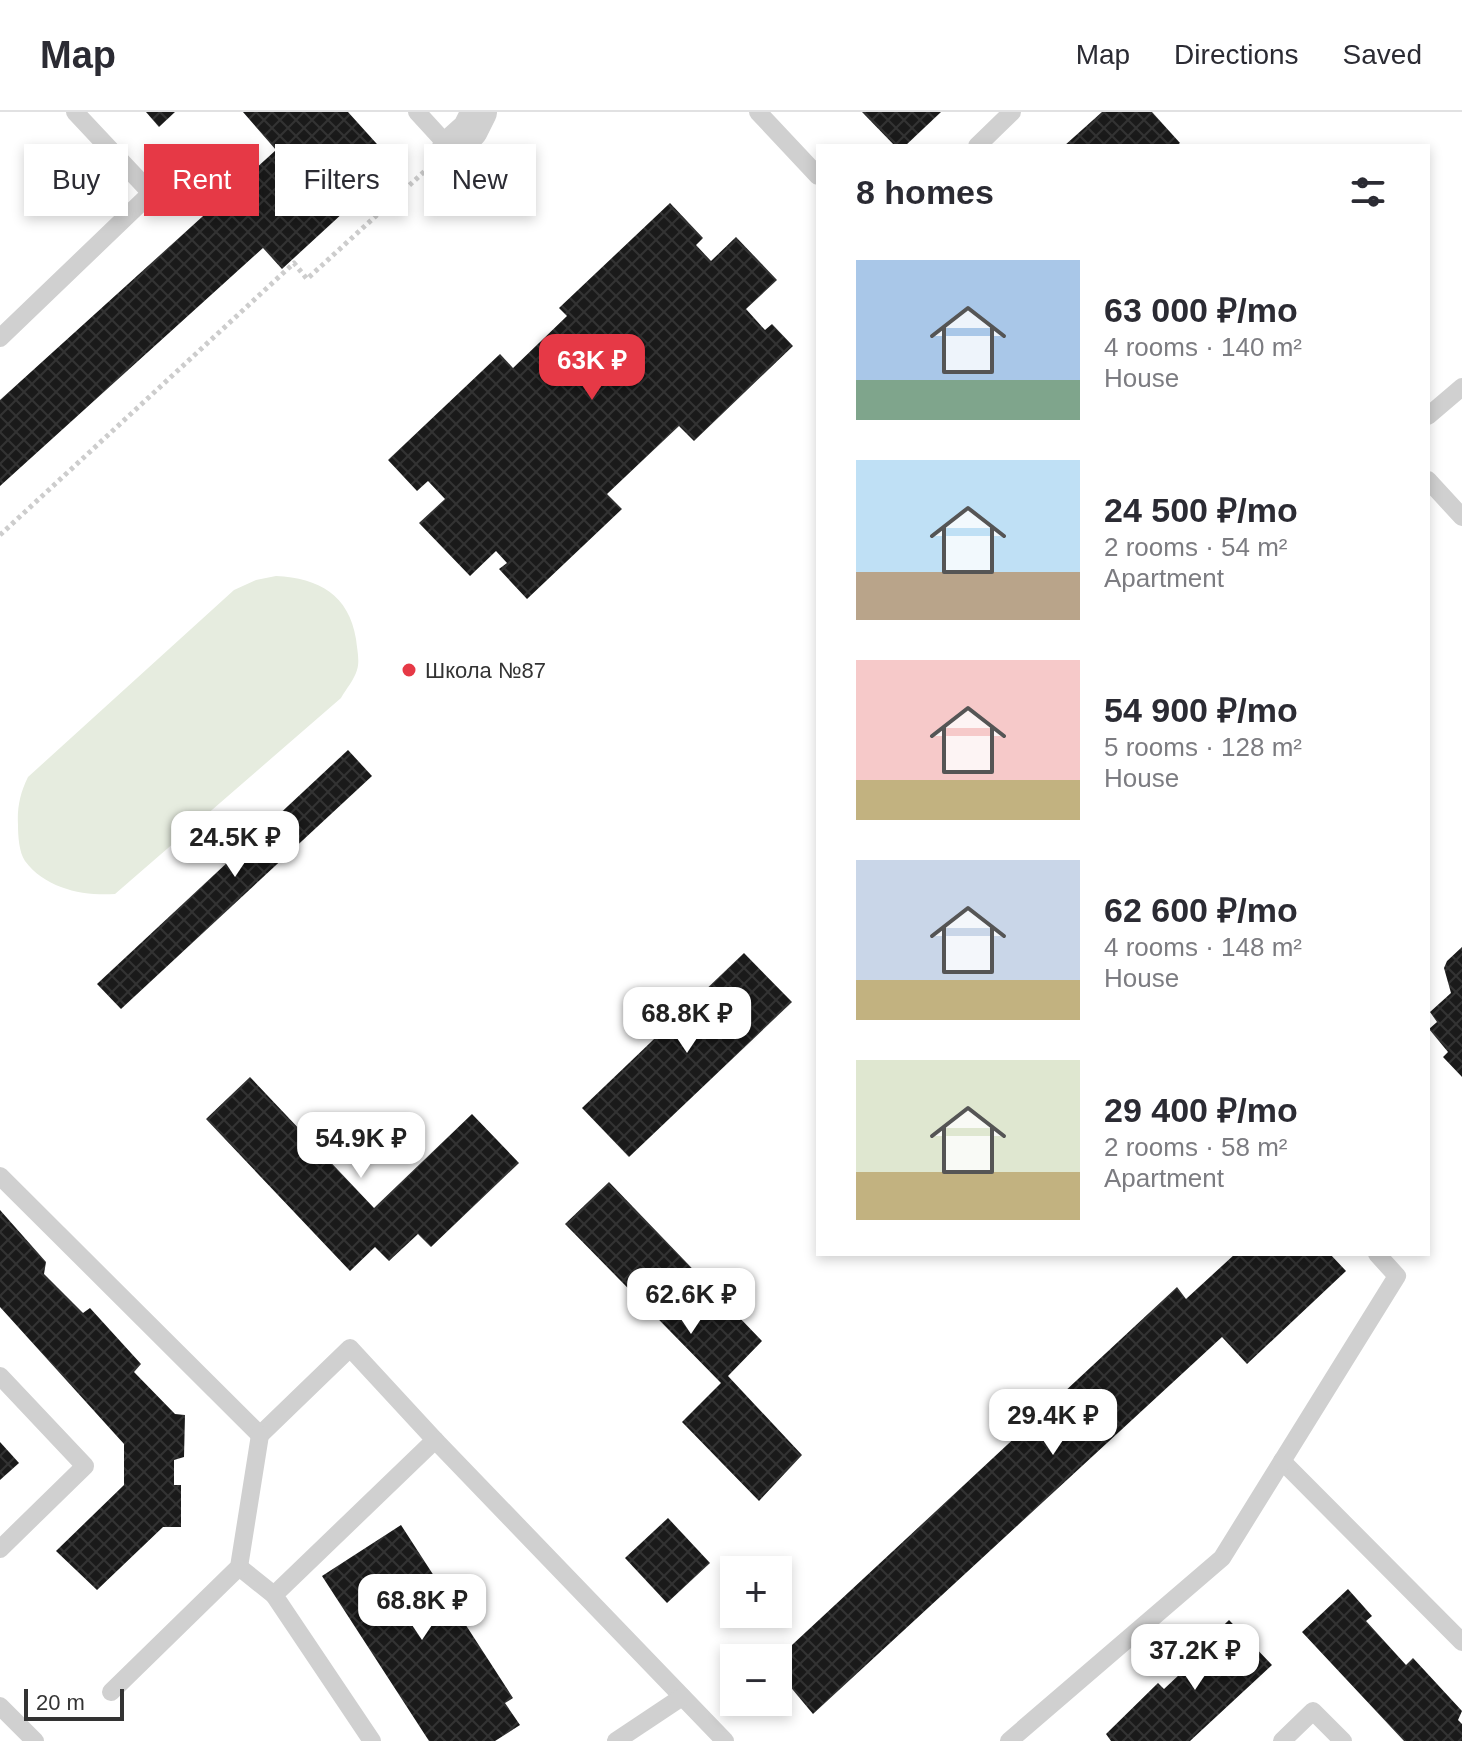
<!DOCTYPE html>
<meta charset="utf-8">
<style>
:root{--surface:#fff;--page:#f7f7f7;--text:#2b2b33;--muted:#7c7c81;--line:#e1e1e2;--accent:#e63946}
body{margin:0;font-family:Arial,sans-serif;background:var(--page);color:var(--text);height:100vh;display:flex;flex-direction:column;font-size:30px;white-space:nowrap}
*{box-sizing:border-box;margin:0}
p{font-size:26px;color:var(--muted)}
.icon{flex:none;width:44px;height:44px;fill:none;stroke:currentColor;stroke-width:2;stroke-linecap:round;stroke-linejoin:round}
.map{position:relative;flex:1;overflow:hidden}
.sheet{position:absolute;left:816px;top:32px;width:614px;height:1112px;display:flex;flex-direction:column;background:var(--surface);border-radius:0px;box-shadow:0 4px 12px #0003}
.sheet>*{flex:none}
.hud{position:absolute;left:24px;top:32px;width:672px;height:72px;display:flex;gap:16px}
.buttons{position:absolute;left:720px;top:1444px;display:grid;gap:16px}
.buttons a{display:grid;place-items:center;width:72px;height:72px;border-radius:0px;background:var(--surface);box-shadow:0 4px 12px #0003;font-size:40px}
.scale{position:absolute;left:24px;bottom:20px;width:100px;box-sizing:border-box;padding-left:8px;border:4px solid #333;border-top:0;font-size:22px;line-height:28px;white-space:nowrap;color:#333;-webkit-text-stroke:6px #fff;paint-order:stroke}
.price{position:absolute;translate:-50% -68px;padding:0 18px;border-radius:16px;background:#fff;color:#222;font-size:26px;line-height:52px;filter:drop-shadow(0 2px 4px #0008)}
.price::after{content:'';position:absolute;left:50%;top:48px;width:24px;height:18px;margin-left:-12px;background:inherit;clip-path:polygon(0 0,100% 0,50% 100%)}
.price.selected{background:var(--accent);color:#fff}
ul{padding:0;list-style:none}
li{display:flex;align-items:center;gap:24px;height:200px;padding:0 40px}
li span{display:grid;place-items:center;flex:none;width:224px;height:160px;border-radius:0px;color:#555}
li>.icon{margin-inline-start:auto}
span .icon{width:96px;height:96px;fill:#fffc;stroke-width:1}
li b{font-size:34px}
h2{display:flex;justify-content:space-between;align-items:center;height:96px;padding:0 40px;font-size:34px}
.pill{padding:0 28px;border-radius:0px;background:var(--surface);box-shadow:0 4px 12px #0003;font-size:28px;line-height:72px}
.pill.selected{background:var(--accent);color:#fff}
header{display:flex;align-items:center;gap:48px;box-sizing:border-box;height:112px;padding:0 40px;background:var(--surface);border-bottom:2px solid var(--line)}
header strong{font-size:38px}
nav{display:flex;gap:44px;margin-inline-start:auto;font-size:28px}
.map>svg:first-child{display:block}
.green{fill:#e6ecdf}
.building{fill:url(#building-cross-hatch)}
.lines{fill:none;stroke-linecap:round;stroke-linejoin:round}
.path{stroke:#cdcdcd;stroke-width:5;stroke-dasharray:4 4;stroke-linecap:butt}
.lane{stroke:#d0d0d0;stroke-width:18}
.street{stroke:#d0d0d0;stroke-width:36}
.poi-dot{fill:#e63946;stroke:#fff;stroke-width:3}
.labels{text-anchor:middle;dominant-baseline:central;stroke-width:8;stroke-linejoin:round;paint-order:stroke}
.poi-label{font-size:22px;fill:#333;stroke:#fff;text-anchor:start}
</style>
<header>
<strong>Map</strong>
<nav><a>Map</a><a>Directions</a><a>Saved</a></nav>
</header>
<div class="map">
<svg width="1462" height="1629" viewBox="0 0 1462 1629">
<defs>
<pattern id="building-cross-hatch" width="8" height="8" patternUnits="userSpaceOnUse" patternTransform="scale(2)"><rect width="8" height="8" fill="#1a1a1a"/><path d="M0 0l8 8M0 8l8-8" fill="none" stroke="#333"/></pattern>
</defs>
<rect width="100%" height="100%" fill="#fff"/>
<path class="green" d="M276,464C319,466 349,483 356,527C357,537 360,549 357,558C354,568 346,577 341,586L115,782C83,784 46,777 25,749C19,740 18,724 18,713C17,696 20,681 28,665L234,478L256,468Z"/>
<g class="building">
<polygon points="146,0 175,0 159,15"/>
<polygon points="243,0 348,0 395,52 378,67 392,83 370,102 357,88 282,157 263,136 0,374 0,288 276,38"/>
<polygon points="862,0 941,0 905,34 895,34"/>
<polygon points="1102,0 1152,0 1180,31 1176,34 1064,34"/>
<polygon points="670,91 703,126 696,133 711,149 736,125 777,168 746,197 765,218 772,212 793,234 694,329 679,314 607,382 622,397 527,487 499,457 507,451 496,439 470,464 419,411 445,387 428,369 417,379 388,348 500,242 513,256 567,204 559,196"/>
<polygon points="348,638 372,664 121,897 97,872"/>
<polygon points="1462,835 1462,965 1443,945 1448,940 1429,917 1437,910 1430,900 1451,881 1444,856 1447,849"/>
<polygon points="744,841 792,890 629,1045 582,996"/>
<polygon points="250,965 374,1096 472,1002 519,1051 431,1135 418,1122 389,1149 375,1135 350,1159 206,1007"/>
<polygon points="609,1070 762,1229 728,1264 802,1343 759,1389 682,1310 721,1271 565,1112"/>
<polygon points="0,1098 46,1150 44,1162 83,1201 90,1196 141,1252 134,1260 175,1302 185,1303 184,1345 174,1348 174,1373 181,1373 181,1415 163,1415 97,1478 56,1439 124,1373 124,1332 0,1195"/>
<polygon points="1235,1142 1330,1142 1346,1159 1247,1252 1222,1225 813,1602 778,1560 778,1546 1177,1175 1186,1187"/>
<polygon points="0,1330 19,1351 0,1368"/>
<polygon points="668,1406 710,1451 667,1491 625,1446"/>
<polygon points="401,1413 513,1586 505,1591 520,1613 495,1629 429,1629 322,1464"/>
<polygon points="1348,1477 1372,1504 1366,1509 1406,1553 1413,1546 1462,1599 1458,1608 1462,1612 1462,1629 1404,1629 1302,1520"/>
<polygon points="1229,1508 1272,1553 1190,1629 1111,1629 1106,1622 1158,1571 1164,1577 1211,1533 1207,1529"/>
</g>
<g class="lines">
<polyline class="path" points="0,423 294,151 307,167 426,58"/>
<g class="lane">
<polyline points="417,0 450,36"/>
<polyline points="758,0 818,64"/>
<polyline points="977,34 1012,0"/>
<polyline points="0,226 151,81 75,0"/>
<polyline points="1428,304 1462,275"/>
<polyline points="1428,368 1462,405"/>
<polyline points="0,1064 260,1323 350,1236 435,1328 725,1629"/>
<polyline points="0,1264 85,1354 0,1437"/>
<polyline points="1282,1349 1462,1530"/>
<polyline points="239,1455 274,1483"/>
<polyline points="111,1580 239,1455 260,1323"/>
<polyline points="0,1594 35,1629"/>
<polyline points="372,1629 274,1483 435,1328"/>
<polyline points="616,1629 682,1585"/>
<polyline points="1009,1629 1222,1446 1397,1164 1377,1142"/>
<polyline points="1282,1629 1313,1599 1343,1629"/>
</g>
<polyline class="street" points="450,36 470,18 479,0"/>
</g>
<circle class="poi-dot" cx="409" cy="558" r="8"/>
<g class="labels">
<g class="poi-label">
<text x="425" y="558">Школа №87</text>
</g>
</g>
</svg>
<div class="buttons">
<a>+</a>
<a>−</a>
</div>
<div class="scale">20 m</div>
<b class="price selected" style="left:592px;top:290px">63K ₽</b>
<b class="price" style="left:235px;top:767px">24.5K ₽</b>
<b class="price" style="left:687px;top:943px">68.8K ₽</b>
<b class="price" style="left:361px;top:1068px">54.9K ₽</b>
<b class="price" style="left:691px;top:1224px">62.6K ₽</b>
<b class="price" style="left:1053px;top:1345px">29.4K ₽</b>
<b class="price" style="left:422px;top:1530px">68.8K ₽</b>
<b class="price" style="left:1195px;top:1580px">37.2K ₽</b>
<div class="hud">
<a class="pill">Buy</a>
<a class="pill selected">Rent</a>
<a class="pill">Filters</a>
<a class="pill">New</a>
</div>
<section class="sheet">
<h2>8 homes<svg class="icon" aria-label="filters" viewBox="0 0 24 24"><path d="M4 7h16M4 17h16"/><circle cx="9" cy="7" r="2"/><circle cx="15" cy="17" r="2"/></svg></h2>
<ul>
<li><span style="background:linear-gradient(#a9c7e8 75%,#7fa58c 0)"><svg class="icon" aria-label="home" viewBox="0 0 24 24"><path d="M3 11l9-7 9 7M6 9v11h12V9"/></svg></span><div><b>63 000 ₽/mo</b><p>4 rooms · 140 m²</p><p>House</p></div></li>
<li><span style="background:linear-gradient(#bfe0f5 70%,#b9a48a 0)"><svg class="icon" aria-label="home" viewBox="0 0 24 24"><path d="M3 11l9-7 9 7M6 9v11h12V9"/></svg></span><div><b>24 500 ₽/mo</b><p>2 rooms · 54 m²</p><p>Apartment</p></div></li>
<li><span style="background:linear-gradient(#f6c9c9 75%,#c2b280 0)"><svg class="icon" aria-label="home" viewBox="0 0 24 24"><path d="M3 11l9-7 9 7M6 9v11h12V9"/></svg></span><div><b>54 900 ₽/mo</b><p>5 rooms · 128 m²</p><p>House</p></div></li>
<li><span style="background:linear-gradient(#c9d6e8 75%,#c2b280 0)"><svg class="icon" aria-label="home" viewBox="0 0 24 24"><path d="M3 11l9-7 9 7M6 9v11h12V9"/></svg></span><div><b>62 600 ₽/mo</b><p>4 rooms · 148 m²</p><p>House</p></div></li>
<li><span style="background:linear-gradient(#dfe7d0 70%,#c2b280 0)"><svg class="icon" aria-label="home" viewBox="0 0 24 24"><path d="M3 11l9-7 9 7M6 9v11h12V9"/></svg></span><div><b>29 400 ₽/mo</b><p>2 rooms · 58 m²</p><p>Apartment</p></div></li>
</ul>
</section>
</div>
